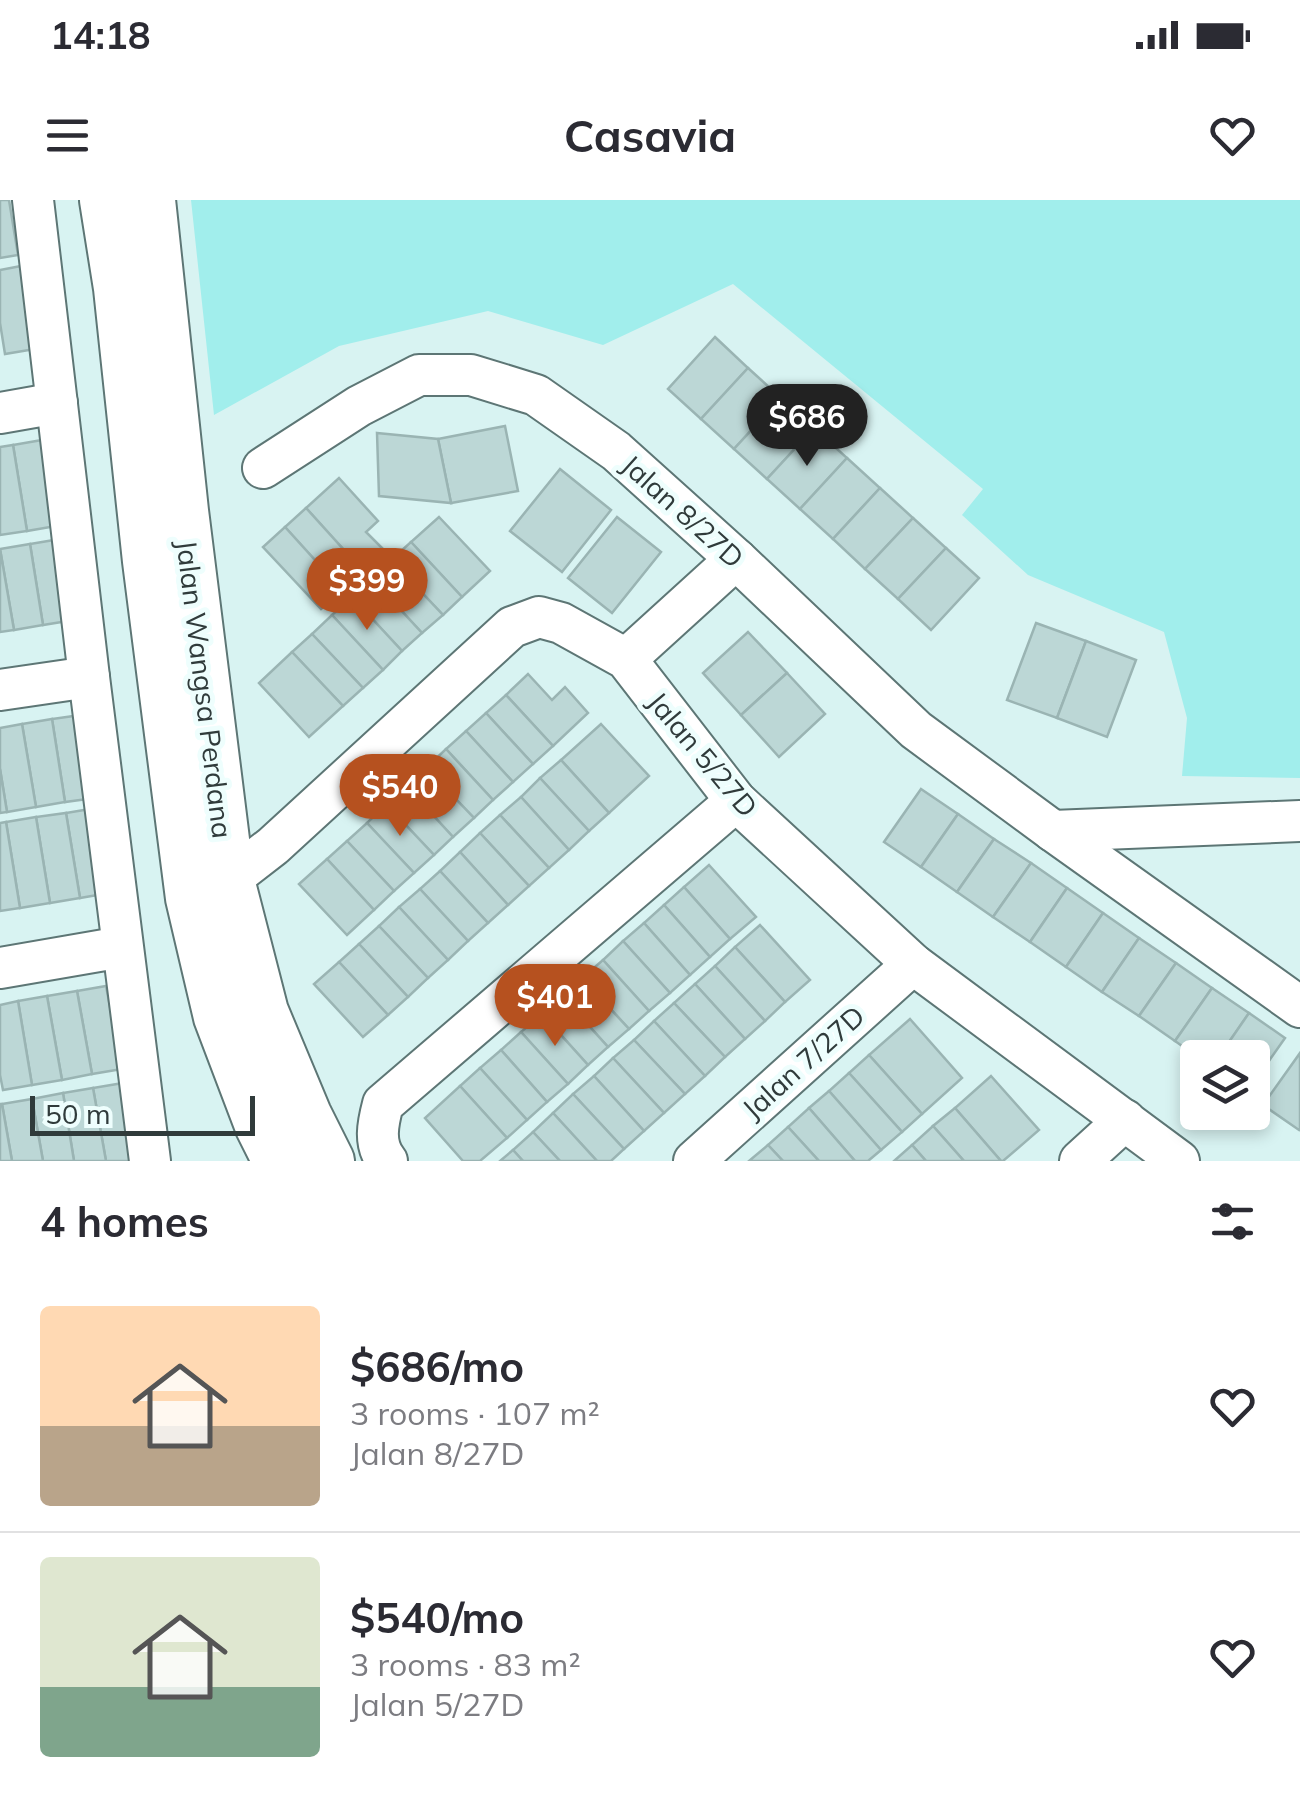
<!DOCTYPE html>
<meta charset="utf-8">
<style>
:root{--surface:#fff;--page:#f7f7f7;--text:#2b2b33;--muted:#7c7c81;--line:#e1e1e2;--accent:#b6511f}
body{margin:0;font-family:Mulish,sans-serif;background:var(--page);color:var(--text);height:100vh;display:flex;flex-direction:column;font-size:38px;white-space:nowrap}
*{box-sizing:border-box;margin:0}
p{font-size:32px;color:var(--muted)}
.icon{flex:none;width:55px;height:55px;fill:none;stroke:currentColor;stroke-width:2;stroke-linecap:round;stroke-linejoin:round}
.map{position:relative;height:961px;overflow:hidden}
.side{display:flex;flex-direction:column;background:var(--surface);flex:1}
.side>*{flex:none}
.controls{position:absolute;left:1180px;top:840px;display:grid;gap:20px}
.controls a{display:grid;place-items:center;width:90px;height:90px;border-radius:10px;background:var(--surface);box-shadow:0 5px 15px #0003;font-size:50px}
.scale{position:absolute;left:30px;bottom:25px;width:225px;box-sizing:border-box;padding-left:10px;border:5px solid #303b3b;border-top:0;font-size:28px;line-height:35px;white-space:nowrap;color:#303b3b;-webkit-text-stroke:8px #eefefd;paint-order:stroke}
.price{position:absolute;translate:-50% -85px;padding:0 22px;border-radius:35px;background:var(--accent);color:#fff;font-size:32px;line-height:65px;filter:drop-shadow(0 2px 5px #0008)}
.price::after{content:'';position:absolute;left:50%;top:60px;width:30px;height:22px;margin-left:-15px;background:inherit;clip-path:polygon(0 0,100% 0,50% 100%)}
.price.current{background:#222;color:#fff}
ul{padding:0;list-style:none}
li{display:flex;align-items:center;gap:30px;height:250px;padding:0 40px}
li+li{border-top:2px solid var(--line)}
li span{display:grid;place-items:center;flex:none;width:280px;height:200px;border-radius:10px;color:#555}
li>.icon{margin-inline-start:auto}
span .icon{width:120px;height:120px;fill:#fffc;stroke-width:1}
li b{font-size:42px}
h2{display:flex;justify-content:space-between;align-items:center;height:120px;padding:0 40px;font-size:42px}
.status{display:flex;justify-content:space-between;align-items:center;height:70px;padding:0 50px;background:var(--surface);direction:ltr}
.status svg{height:28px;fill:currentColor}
header{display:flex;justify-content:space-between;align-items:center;height:130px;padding:0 40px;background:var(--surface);font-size:45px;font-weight:700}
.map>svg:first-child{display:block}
.green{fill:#a1eeec}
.building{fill:#bcd7d6;stroke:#9ab4b3;stroke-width:2.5}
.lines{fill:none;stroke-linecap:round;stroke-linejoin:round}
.minor-casing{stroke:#5d7675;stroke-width:44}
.major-casing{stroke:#5d7675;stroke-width:54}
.minor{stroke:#fff;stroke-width:40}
.major{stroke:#fff;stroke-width:50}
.labels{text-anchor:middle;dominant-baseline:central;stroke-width:10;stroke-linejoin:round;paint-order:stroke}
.street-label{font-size:28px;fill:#303b3b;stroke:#eefefd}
</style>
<div class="status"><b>14:18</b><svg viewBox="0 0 49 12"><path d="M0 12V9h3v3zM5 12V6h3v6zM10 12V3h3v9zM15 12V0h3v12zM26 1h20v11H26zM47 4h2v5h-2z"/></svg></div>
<header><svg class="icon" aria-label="menu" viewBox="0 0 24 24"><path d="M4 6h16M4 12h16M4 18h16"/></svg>Casavia<svg class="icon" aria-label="heart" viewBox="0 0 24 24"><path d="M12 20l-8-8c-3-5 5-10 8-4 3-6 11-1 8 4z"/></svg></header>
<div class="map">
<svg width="1300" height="961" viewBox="0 0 1300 961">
<rect width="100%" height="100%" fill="#d8f3f2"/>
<polygon class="green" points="191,0 1300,0 1300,578 1182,576 1187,518 1164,432 1028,375 962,315 983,289 733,84 603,145 488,111 339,146 214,215"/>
<g class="building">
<polygon points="0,0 9,0 18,55 0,58"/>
<polygon points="21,66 35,149 5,154 0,123 0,70"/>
<polygon points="715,137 748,168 701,219 668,189"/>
<polygon points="748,168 781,198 734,249 701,219"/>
<polygon points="781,198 814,228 767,279 734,249"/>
<polygon points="505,226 518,291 451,303 438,239"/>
<polygon points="814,228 847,258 800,309 767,279"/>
<polygon points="377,233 438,239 451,303 379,296"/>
<polygon points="42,240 56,326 27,331 13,245"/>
<polygon points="13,245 27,331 0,335 0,247"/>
<polygon points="847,258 880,288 833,339 800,309"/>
<polygon points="560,269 611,310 562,372 510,331"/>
<polygon points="339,278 378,321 366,332 385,351 363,371 306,308"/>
<polygon points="880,288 913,318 865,369 833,339"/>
<polygon points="306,308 363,371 342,390 285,327"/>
<polygon points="439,317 490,371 462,397 411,342"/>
<polygon points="617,317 661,352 612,413 568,378"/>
<polygon points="913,318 946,348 898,399 865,369"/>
<polygon points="285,327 342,390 321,409 263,347"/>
<polygon points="60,339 74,420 43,425 30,344"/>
<polygon points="411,342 462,397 443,415 391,360"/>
<polygon points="30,344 43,425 14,430 0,349"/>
<polygon points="946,348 979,378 931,430 898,399"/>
<polygon points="0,349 14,430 0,432"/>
<polygon points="391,360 443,415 422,433 372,379"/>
<polygon points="372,379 422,433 402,451 352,397"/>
<polygon points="352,397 402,451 383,470 332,415"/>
<polygon points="332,415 383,470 363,488 312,434"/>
<polygon points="1036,423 1086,441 1057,518 1007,500"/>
<polygon points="748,432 787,473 741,515 703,473"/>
<polygon points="312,434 363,488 343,506 292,452"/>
<polygon points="1086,441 1136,460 1107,537 1057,518"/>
<polygon points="292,452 343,506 309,537 259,483"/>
<polygon points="787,473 825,514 779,557 741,515"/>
<polygon points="528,474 552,500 565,487 588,513 553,546 506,495"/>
<polygon points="506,495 553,546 533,564 486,513"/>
<polygon points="486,513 533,564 513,582 466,531"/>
<polygon points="81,515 95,598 65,602 52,519"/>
<polygon points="52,519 65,602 36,607 22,524"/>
<polygon points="22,524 36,607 7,612 0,569 0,528"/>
<polygon points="601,524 649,576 609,613 561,560"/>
<polygon points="466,531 513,582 493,600 446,549"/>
<polygon points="446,549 493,600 474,618 426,568"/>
<polygon points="561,560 609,613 589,631 540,578"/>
<polygon points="426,568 474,618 453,637 406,586"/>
<polygon points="0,569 7,612 0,613"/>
<polygon points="540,578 589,631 569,650 521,597"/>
<polygon points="406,586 453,637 434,655 386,604"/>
<polygon points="921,589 958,614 921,667 884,642"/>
<polygon points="521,597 569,650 549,668 500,615"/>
<polygon points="386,604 434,655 414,673 367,623"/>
<polygon points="96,608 109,693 80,698 66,613"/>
<polygon points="66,613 80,698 50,703 36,617"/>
<polygon points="958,614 994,639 957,692 921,667"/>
<polygon points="500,615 549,668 529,686 480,633"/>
<polygon points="36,617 50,703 20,708 6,622"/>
<polygon points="6,622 20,708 0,711 0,623"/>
<polygon points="367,623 414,673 394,691 347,641"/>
<polygon points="480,633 529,686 508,705 460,652"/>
<polygon points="994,639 1031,663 993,717 957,692"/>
<polygon points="347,641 394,691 374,710 327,659"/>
<polygon points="460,652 508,705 488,723 440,671"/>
<polygon points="327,659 374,710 347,735 299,684"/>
<polygon points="1031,663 1067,688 1030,742 993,717"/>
<polygon points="709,665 756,717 730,739 684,687"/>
<polygon points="440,671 488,723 468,741 420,689"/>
<polygon points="684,687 730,739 710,757 664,705"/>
<polygon points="1067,688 1103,713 1066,767 1030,742"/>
<polygon points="420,689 468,741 448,760 399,707"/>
<polygon points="664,705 710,757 690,775 644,723"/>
<polygon points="399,707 448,760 428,778 379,726"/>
<polygon points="1103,713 1139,738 1102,792 1066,767"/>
<polygon points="644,723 690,775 670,793 623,741"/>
<polygon points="760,725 810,780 785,802 735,747"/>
<polygon points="379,726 428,778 408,797 359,744"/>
<polygon points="1139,738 1176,763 1139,816 1102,792"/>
<polygon points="623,741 670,793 649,811 603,760"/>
<polygon points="359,744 408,797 388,815 339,762"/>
<polygon points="735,747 785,802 765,821 715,766"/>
<polygon points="603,760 649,811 629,829 582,778"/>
<polygon points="339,762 388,815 363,837 314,784"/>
<polygon points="1176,763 1212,788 1175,841 1139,816"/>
<polygon points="715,766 765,821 745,839 695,784"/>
<polygon points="582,778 629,829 608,847 562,796"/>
<polygon points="695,784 745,839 725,857 674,803"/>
<polygon points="106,786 122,869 92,874 77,791"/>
<polygon points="1212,788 1249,813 1218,858 1199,858 1175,841"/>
<polygon points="77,791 92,874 62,880 47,796"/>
<polygon points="47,796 62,880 32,885 18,801"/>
<polygon points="562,796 608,847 588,865 542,814"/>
<polygon points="18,801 32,885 3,890 0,875 0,805"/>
<polygon points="674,803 725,857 705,876 654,821"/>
<polygon points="1249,813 1285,838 1252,885 1252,858 1218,858"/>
<polygon points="542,814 588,865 568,884 521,832"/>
<polygon points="910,819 962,878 922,914 869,855"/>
<polygon points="654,821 705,876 685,894 634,840"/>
<polygon points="521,832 568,884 547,902 501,850"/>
<polygon points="634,840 685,894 664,913 613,858"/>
<polygon points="501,850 547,902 527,920 480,868"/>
<polygon points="1300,853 1300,928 1299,930 1263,905"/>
<polygon points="869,855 922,914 902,932 849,873"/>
<polygon points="613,858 664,913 644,931 594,876"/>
<polygon points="480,868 527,920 507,938 460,886"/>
<polygon points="849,873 902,932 881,950 829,891"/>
<polygon points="594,876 644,931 624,949 573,894"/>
<polygon points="991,876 1039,930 1003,961 1001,961 955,908"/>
<polygon points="123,883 137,961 106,961 93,888"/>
<polygon points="460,886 507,938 480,961 463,961 425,918"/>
<polygon points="93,888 106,961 74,961 63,893"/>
<polygon points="829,891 881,950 868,961 855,961 809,908"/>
<polygon points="63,893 74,961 43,961 32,899"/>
<polygon points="573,894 624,949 611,961 597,961 553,913"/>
<polygon points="32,899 43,961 12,961 2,904"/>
<polygon points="0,904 2,904 12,961 0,961"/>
<polygon points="809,908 855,961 819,961 788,927"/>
<polygon points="955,908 1001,961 964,961 933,926"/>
<polygon points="553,913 597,961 560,961 533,932"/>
<polygon points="933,926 964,961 926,961 912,945"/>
<polygon points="788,927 819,961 783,961 768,945"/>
<polygon points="533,932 560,961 523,961 513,950"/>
<polygon points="768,945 783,961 749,961"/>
<polygon points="912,945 926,961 894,961"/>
<polygon points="513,950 523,961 500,961"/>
</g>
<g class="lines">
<defs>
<g id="minor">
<polyline points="33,0 89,477 150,961"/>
<polyline points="0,213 57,203"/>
<polyline points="263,268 359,206 419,175 471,175 536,195 616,251 736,359 916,530 1053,631 1300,807"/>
<polyline points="626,459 736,359"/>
<polyline points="0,490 89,477"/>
<polyline points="1053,631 1300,621"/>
<polyline points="229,680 273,646 512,427 539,417 561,423 626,459 736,601 913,764 1179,961"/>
<polyline points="0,768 122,747"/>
<path d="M387,961C373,944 378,923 383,904L736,601"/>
<polyline points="694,961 913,764"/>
<polyline points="1080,961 1125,920"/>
</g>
<g id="major">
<polyline points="105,0 119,88 148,361 191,698 219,817 260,925 278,961"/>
<polyline points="150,0 183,311 229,680 263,812 306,915 329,961"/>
</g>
</defs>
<use href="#minor" class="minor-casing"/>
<use href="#major" class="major-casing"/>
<use href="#minor" class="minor"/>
<use href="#major" class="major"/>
</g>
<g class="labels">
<g class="street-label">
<text transform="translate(683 311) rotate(42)">Jalan 8/27D</text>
<text transform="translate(205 489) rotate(83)">Jalan Wangsa Perdana</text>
<text transform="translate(703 554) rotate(50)">Jalan 5/27D</text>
<text transform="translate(803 862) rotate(-42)">Jalan 7/27D</text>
</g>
</g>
</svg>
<div class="controls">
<a><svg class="icon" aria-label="layers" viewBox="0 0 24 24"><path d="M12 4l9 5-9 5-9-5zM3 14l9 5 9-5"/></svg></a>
</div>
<div class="scale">50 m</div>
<b class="price current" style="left:807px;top:269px">$686</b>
<b class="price" style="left:367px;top:433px">$399</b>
<b class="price" style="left:400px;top:639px">$540</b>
<b class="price" style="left:555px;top:849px">$401</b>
</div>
<section class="side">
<h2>4 homes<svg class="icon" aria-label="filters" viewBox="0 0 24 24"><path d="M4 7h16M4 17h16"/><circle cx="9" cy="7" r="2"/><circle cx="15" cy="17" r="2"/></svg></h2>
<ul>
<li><span style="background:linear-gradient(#ffd9b3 60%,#b9a48a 0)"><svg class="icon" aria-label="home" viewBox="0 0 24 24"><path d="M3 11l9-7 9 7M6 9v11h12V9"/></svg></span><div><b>$686/mo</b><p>3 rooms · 107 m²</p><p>Jalan 8/27D</p></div><svg class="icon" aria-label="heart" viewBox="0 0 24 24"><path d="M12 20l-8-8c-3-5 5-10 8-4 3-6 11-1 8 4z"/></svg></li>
<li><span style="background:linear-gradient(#dfe7d0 65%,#7fa58c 0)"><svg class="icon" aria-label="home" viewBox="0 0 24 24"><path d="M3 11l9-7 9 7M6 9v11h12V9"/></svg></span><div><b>$540/mo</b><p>3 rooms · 83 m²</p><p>Jalan 5/27D</p></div><svg class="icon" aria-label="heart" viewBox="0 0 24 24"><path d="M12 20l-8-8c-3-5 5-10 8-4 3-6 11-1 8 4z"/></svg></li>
</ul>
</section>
